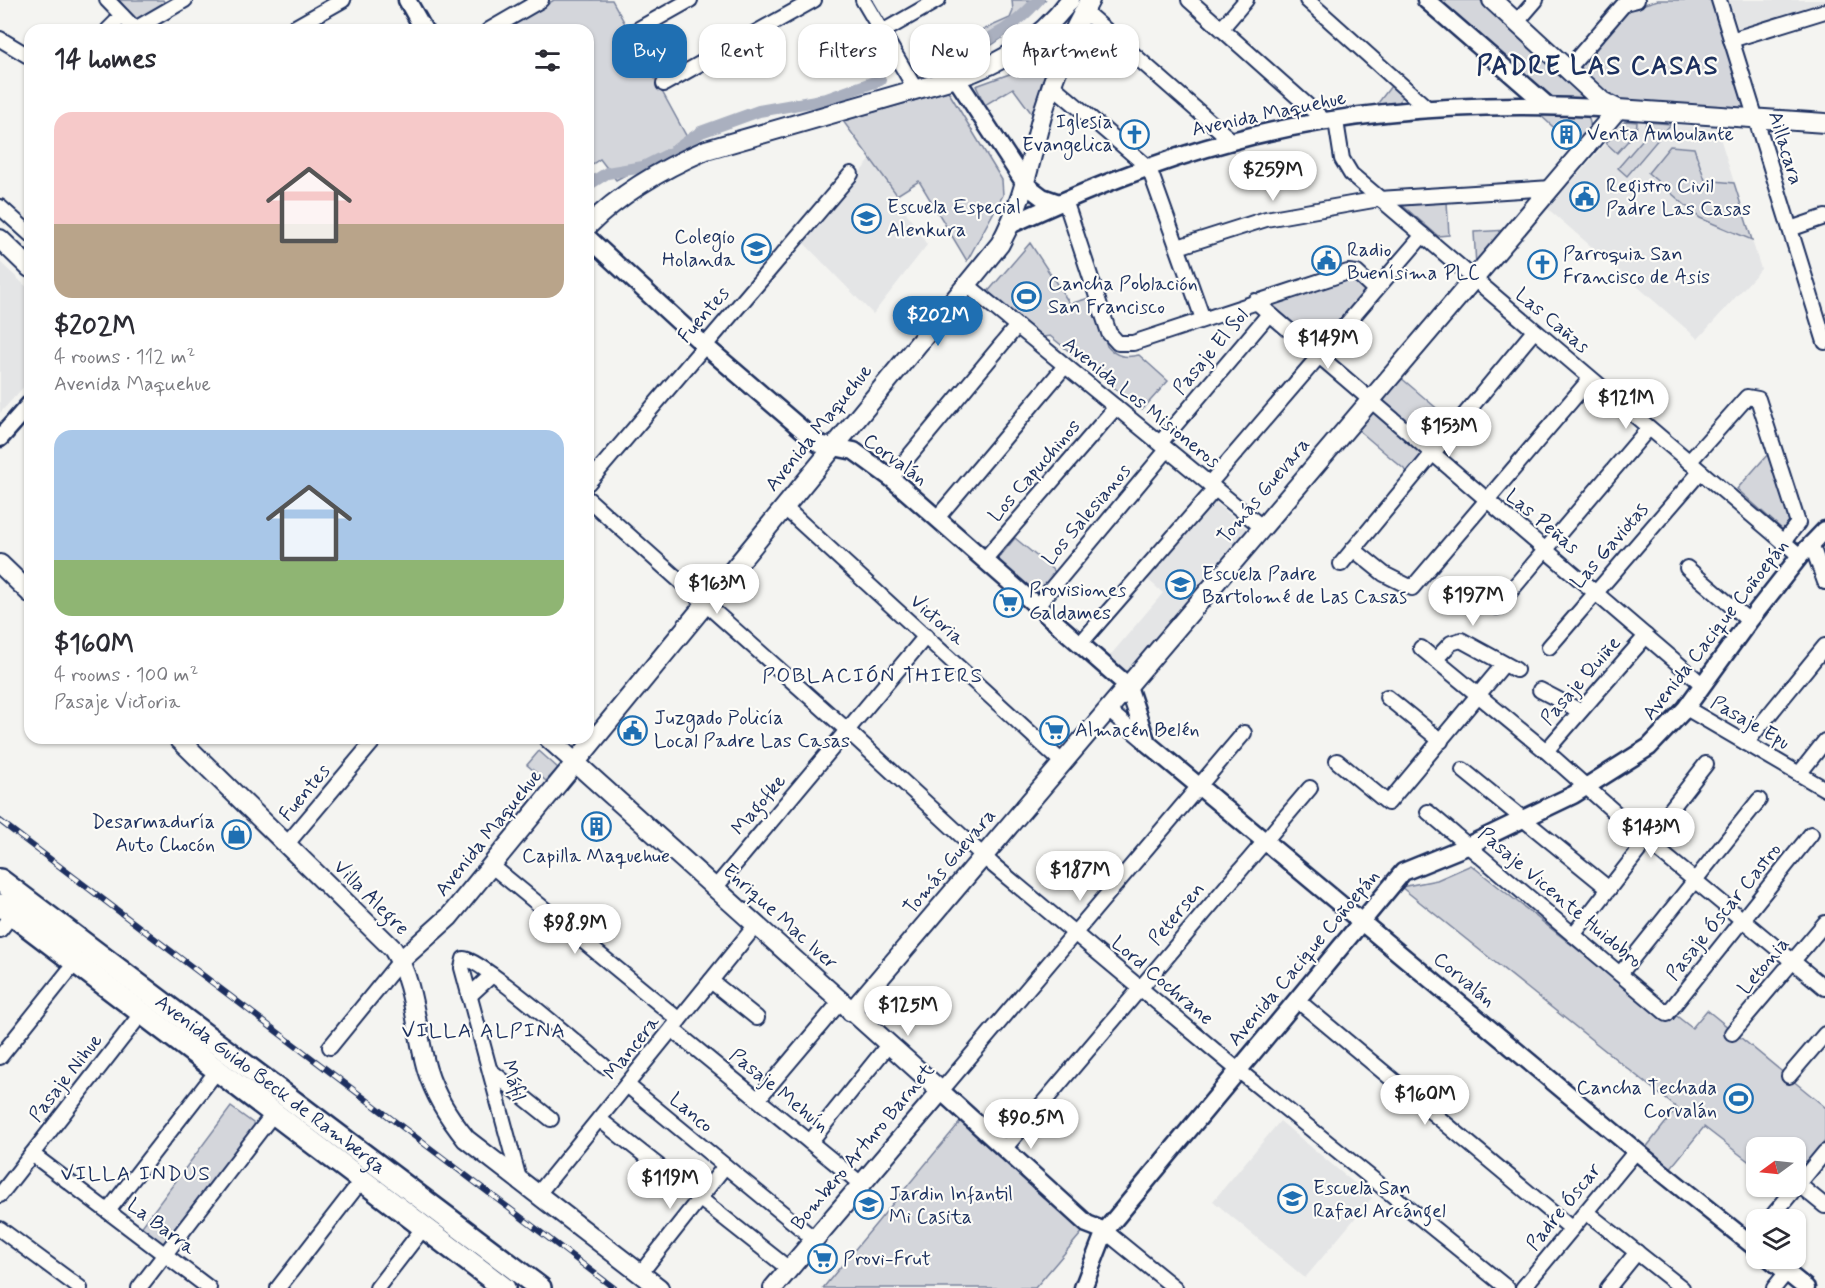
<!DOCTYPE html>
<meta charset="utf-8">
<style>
:root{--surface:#fff;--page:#f7f7f7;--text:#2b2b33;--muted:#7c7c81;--accent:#1f6fb2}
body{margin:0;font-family:Mynerve,sans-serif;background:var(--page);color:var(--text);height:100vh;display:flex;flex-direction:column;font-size:22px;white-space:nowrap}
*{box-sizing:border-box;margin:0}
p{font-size:20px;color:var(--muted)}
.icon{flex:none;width:33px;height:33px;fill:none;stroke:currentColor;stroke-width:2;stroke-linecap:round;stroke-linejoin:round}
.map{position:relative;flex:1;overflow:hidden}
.sheet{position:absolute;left:24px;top:24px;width:570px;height:720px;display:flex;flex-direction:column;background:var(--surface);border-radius:18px;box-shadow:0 2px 4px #0004}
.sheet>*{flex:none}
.top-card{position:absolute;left:612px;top:24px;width:570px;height:54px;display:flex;gap:12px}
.needle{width:39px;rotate:255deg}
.buttons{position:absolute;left:1746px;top:1137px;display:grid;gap:12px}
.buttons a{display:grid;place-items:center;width:60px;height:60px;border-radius:12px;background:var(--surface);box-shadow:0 2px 4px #0004;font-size:30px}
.price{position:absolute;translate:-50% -51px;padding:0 14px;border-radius:21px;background:#fff;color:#222;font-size:20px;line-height:39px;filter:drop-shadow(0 2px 3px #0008)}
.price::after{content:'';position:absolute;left:50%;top:36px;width:18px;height:14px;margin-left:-9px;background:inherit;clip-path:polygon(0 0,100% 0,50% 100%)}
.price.selected{background:var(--accent);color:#fff}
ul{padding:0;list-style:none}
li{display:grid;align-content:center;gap:12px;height:318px;padding:0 30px}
li span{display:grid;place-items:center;height:186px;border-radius:18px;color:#555}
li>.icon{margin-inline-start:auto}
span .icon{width:108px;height:108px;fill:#fffc;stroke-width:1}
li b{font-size:26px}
h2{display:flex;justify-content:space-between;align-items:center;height:72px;padding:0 30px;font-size:26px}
.chip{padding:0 21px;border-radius:18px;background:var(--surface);box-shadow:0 2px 4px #0004;font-size:21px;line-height:54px}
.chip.selected{background:var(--accent);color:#fff}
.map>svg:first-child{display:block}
.built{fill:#e4e5e6}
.green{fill:#d4d6db;stroke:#78829c;stroke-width:1.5}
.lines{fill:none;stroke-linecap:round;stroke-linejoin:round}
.canal{stroke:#aab0bf;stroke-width:12}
.minor-casing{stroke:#1b2f5e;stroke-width:18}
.tertiary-casing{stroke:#1b2f5e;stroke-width:21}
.secondary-casing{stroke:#1b2f5e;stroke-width:22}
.primary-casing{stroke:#1b2f5e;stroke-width:26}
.minor{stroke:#fdfcf7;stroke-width:14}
.tertiary{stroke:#fdfcf7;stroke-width:16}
.secondary{stroke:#fdfcf7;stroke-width:18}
.primary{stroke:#fdfcf7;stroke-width:21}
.rail-casing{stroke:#1b2f5e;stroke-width:6}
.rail{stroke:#fdfcf7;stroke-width:4;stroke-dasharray:11;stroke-linecap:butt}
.labels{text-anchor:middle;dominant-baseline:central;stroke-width:4.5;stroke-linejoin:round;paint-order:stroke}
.street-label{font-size:20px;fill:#1b2f5e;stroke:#fdfcf7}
.poi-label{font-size:20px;fill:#1b2f5e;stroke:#fdfcf7;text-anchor:start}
.neighbourhood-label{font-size:21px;letter-spacing:1.5px;fill:#1b2f5e;stroke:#fdfcf7}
.district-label{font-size:26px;font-weight:bold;letter-spacing:1.5px;fill:#1b2f5e;stroke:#fdfcf7}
</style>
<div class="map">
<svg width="1825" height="1288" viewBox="0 0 1825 1288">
<rect width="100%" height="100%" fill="#f4f4f1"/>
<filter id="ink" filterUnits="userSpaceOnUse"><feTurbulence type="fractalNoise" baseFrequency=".0167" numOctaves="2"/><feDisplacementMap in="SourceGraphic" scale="12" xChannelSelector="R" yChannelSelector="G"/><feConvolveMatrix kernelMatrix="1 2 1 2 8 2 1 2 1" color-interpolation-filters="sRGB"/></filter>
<g filter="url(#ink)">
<g class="built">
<polygon points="1729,0 1825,0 1825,8 1740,34"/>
<polygon points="1625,121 1717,128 1761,269 1698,339 1548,209"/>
<polygon points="872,158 927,245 873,314 802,241"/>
<polygon points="0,262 30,290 30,380 0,413"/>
<polygon points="1211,499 1251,532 1131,678 1108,658 1163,593 1145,577"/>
<polygon points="1280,1121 1372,1198 1305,1278 1213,1201"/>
</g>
<g class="green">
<polygon points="119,0 163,0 166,6 138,20 134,19"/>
<polygon points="554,0 612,0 689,141 616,180 600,159 588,167 588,30 502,30"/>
<path d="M1012,0H1045C1000,43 980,59 918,73L915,60L1010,18L1013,11Z"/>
<polygon points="1435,0 1480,0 1585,92 1579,104 1553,104"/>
<polygon points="1658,0 1712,0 1746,109 1617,103 1576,69 1628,9"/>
<polygon points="1072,25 1032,114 1013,88 985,105 976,86 1015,72"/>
<polygon points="1391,86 1402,94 1399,104 1375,107"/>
<polygon points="948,91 1002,180 1003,195 967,261 919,181 897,195 843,121"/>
<polygon points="1539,114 1588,115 1591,127 1574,146"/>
<polygon points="1625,121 1637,122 1636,132 1617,153 1606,143"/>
<polygon points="1646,122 1671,124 1627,176 1618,168 1644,138"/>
<polygon points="1670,146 1694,148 1705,180 1734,183 1752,240 1700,218 1648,173"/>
<polygon points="1447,202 1449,235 1438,236 1402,205"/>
<polygon points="1507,230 1476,266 1474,232"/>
<path d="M1030,243L1070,304L1092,297L1107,346C1116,357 1126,358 1139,355L1168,381L1142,410L1050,336L1037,338L986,294Z"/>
<polygon points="1352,276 1370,291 1321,348 1269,303"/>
<polygon points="1400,377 1454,423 1433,448 1378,402"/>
<polygon points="1374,406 1430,453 1411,475 1356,428"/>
<polygon points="1769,453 1790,521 1783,530 1737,489"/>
<polygon points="1015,538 1059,575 1040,597 997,560"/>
<polygon points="539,751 558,768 546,781 527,765"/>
<polygon points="1471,865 1668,1021 1674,1014 1692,1028 1707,1010 1825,1107 1825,1141 1796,1178 1796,1148 1756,1148 1756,1167 1704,1127 1669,1170 1645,1149 1677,1108 1401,887 1437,880"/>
<polygon points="231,1107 257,1126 164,1247 140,1229"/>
<polygon points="961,1121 1085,1229 1035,1288 823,1288"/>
</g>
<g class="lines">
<g class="canal">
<path d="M915,66C965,47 1001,43 1038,0"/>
<polyline points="588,185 607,173 643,167 673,152 701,132 759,111 827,99 880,80"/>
</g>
<defs>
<g id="minor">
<polyline points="107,0 136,30"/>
<polyline points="863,0 916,90"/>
<polyline points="1189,0 1326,122"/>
<polyline points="1307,0 1427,108"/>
<polyline points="1719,0 1825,342"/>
<polyline points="1084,11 1232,141"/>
<polyline points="1517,22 1536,0"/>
<polyline points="1222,28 1246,0"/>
<polyline points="135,29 185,0"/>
<polyline points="108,30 122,16"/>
<polyline points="290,30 343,0"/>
<polyline points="489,30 541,0"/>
<polyline points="635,31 690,0"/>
<polyline points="882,32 938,0"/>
<polyline points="0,39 30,57"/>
<polyline points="1731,40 1825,11"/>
<polyline points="1568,69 1625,3 1637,0"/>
<polyline points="664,84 814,0"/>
<polyline points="1052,85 1149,168 1203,319"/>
<polyline points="1336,121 1342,159 1351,174 1800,556"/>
<polyline points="1065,200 1109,333 1118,343 1133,343 1348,272 1357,273 1375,290"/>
<polyline points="0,207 30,234"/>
<polyline points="1790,229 1825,217"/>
<polyline points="1178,247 1266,219 1379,199 1551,188"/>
<polyline points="966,284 1263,528"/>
<polyline points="1255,301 1703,685"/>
<polyline points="1160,443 1269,314"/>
<polyline points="1689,462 1747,397 1758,399 1798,523 1783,542"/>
<polyline points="891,478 1017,326"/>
<polyline points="588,483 851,174"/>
<polyline points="1209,484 1423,235"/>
<polyline points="588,499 847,730 993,865 1238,1070 1507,1288"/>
<polyline points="784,507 1063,763"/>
<polyline points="937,518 1065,366"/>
<polyline points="1811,543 1825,582"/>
<polyline points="1353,549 1384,574 1412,588 1590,379"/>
<polyline points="984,560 1116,407"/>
<polyline points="1341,564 1534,331"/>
<polyline points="1687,568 1749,621"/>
<polyline points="1037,606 1167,450"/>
<polyline points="1497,607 1648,429"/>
<polyline points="1080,644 1215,489"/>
<polyline points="1549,647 1700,472"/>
<polyline points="1421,648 1546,751 1646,840 1825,988"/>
<polyline points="1435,660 1451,643 1461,640 1516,670"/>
<polyline points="1540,690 1580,711"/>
<polyline points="1387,697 1441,741"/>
<polyline points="1686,708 1825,789"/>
<polyline points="1108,710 1147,743"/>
<polyline points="1746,743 1825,646"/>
<polyline points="1546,751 1646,636"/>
<polyline points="1337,761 1388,803 1504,664"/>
<polyline points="1463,770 1609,889"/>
<polyline points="1799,774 1825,741"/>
<polyline points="1428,812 1667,1014 1811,834"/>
<polyline points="286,845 376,738"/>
<polyline points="492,866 679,1020"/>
<polyline points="715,888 926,636"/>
<polyline points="0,930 17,908"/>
<polyline points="1573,935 1706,764"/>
<polyline points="1620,974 1759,800"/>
<polyline points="711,981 757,1018"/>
<polyline points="469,996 492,975"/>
<polyline points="1297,1000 1572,1229"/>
<polyline points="672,1029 861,1184"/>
<polyline points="1732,1033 1825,923"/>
<polyline points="330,1047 400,961"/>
<polyline points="0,1057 75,963"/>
<polyline points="491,1071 551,1119"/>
<polyline points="1789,1076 1825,1034"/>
<polyline points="627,1085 814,1239"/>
<polyline points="941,1091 1244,733"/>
<polyline points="758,1099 840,1002"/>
<polyline points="599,1119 789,1269"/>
<polyline points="810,1142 889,1044"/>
<polyline points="1004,1149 1310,788"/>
<polyline points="32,1154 209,1288"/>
<path d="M519,1179L462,968L464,959C479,958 585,1050 604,1066"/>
<polyline points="1798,1184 1825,1206"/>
<polyline points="538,1194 756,925"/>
<polyline points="0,1195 141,1014"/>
<polyline points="108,1211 216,1072"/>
<polyline points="1586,1212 1682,1288"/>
<polyline points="1769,1220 1825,1152"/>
<polyline points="0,1229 80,1288"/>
<polyline points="1105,1231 1175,1288"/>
<polyline points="640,1274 725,1166"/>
<polyline points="139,1288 273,1114"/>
<polyline points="278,1288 361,1181"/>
<polyline points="377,1288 424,1227"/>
<polyline points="1523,1288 1636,1151"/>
<polyline points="1608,1288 1637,1252"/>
<polyline points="1774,1288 1786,1273"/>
</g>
<g id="tertiary">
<polyline points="407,0 424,30"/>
<polyline points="1426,0 1547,105"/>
<polyline points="956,78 1026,185 1042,197 1059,203"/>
<path d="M1010,225C1082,192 1156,161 1232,141C1358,107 1488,101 1617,109"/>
<polyline points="588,238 704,345 819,444 854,451 891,478 1128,686 1147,743 1659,1170 1756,1248"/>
<polyline points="0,438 30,404"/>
<polyline points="941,1091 1087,1224 1105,1231"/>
<polyline points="1769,1258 1806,1288"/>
<polyline points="1083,1288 1105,1231 1403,872 1467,846 1573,795 1649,747 1686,708 1749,621 1800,556 1825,530"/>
</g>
<g id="secondary">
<polyline points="1492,0 1602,101 1618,109 1825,123"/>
<path d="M588,226C622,192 662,169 706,150L956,78C1002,64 1041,39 1070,0"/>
<polyline points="0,239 30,268"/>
<polyline points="0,564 30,593"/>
<path d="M178,738L393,949C416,985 415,1030 427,1070C435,1096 449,1118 466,1139L659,1288"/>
<polyline points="548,738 941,1091 773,1288"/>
<path d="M400,961L449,917L1000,244C1025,199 1030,158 1044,109C1055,72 1071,34 1090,0"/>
<polyline points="851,1012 1618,109"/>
</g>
<g id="primary">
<path id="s1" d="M0,880L540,1288"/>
<polyline points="0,905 504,1288"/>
</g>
</defs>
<use href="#minor" class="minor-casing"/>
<use href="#tertiary" class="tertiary-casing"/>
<use href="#secondary" class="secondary-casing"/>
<use href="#primary" class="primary-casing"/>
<use href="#minor" class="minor"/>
<use href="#tertiary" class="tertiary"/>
<use href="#secondary" class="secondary"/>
<use href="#primary" class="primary"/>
<defs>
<polyline id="rail" points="0,821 614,1288"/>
</defs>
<use href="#rail" class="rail-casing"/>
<use href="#rail" class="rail"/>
</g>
</g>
<defs>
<symbol id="church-ring" viewBox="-11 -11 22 22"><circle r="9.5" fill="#fdfcf7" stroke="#1f6fb2" stroke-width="1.5"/><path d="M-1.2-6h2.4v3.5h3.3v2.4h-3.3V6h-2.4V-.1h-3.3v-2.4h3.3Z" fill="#1f6fb2"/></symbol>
<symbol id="building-ring" viewBox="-11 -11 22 22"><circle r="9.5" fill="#fdfcf7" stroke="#1f6fb2" stroke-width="1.5"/><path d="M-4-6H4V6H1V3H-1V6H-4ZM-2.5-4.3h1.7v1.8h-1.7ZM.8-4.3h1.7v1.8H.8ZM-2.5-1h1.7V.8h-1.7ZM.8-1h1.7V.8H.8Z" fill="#1f6fb2"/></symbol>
<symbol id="civic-ring" viewBox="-11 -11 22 22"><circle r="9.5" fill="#fdfcf7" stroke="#1f6fb2" stroke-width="1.5"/><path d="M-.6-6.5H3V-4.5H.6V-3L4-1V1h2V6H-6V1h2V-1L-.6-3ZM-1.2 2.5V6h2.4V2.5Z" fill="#1f6fb2"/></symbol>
<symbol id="school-ring" viewBox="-11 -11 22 22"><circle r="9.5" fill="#fdfcf7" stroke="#1f6fb2" stroke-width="1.5"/><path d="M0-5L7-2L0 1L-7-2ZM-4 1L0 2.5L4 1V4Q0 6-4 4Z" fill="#1f6fb2"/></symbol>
<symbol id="stadium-ring" viewBox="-11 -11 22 22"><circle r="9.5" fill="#fdfcf7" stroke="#1f6fb2" stroke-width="1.5"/><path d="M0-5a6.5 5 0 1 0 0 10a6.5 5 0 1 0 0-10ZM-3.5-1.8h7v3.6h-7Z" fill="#1f6fb2"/></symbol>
<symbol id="supermarket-ring" viewBox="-11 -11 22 22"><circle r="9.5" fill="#fdfcf7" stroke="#1f6fb2" stroke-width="1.5"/><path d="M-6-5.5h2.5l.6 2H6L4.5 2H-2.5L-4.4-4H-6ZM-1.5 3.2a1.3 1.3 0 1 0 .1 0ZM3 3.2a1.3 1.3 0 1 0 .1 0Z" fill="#1f6fb2"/></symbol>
<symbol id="shop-ring" viewBox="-11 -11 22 22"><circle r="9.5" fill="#fdfcf7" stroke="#1f6fb2" stroke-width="1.5"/><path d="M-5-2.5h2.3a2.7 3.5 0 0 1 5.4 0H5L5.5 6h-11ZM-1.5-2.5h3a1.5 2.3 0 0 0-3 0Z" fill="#1f6fb2"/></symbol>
</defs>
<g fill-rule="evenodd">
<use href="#church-ring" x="1118" y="118" width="33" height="33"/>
<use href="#building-ring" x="1550" y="118" width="33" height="33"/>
<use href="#civic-ring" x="1568" y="180" width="33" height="33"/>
<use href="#school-ring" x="850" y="202" width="33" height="33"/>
<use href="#school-ring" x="740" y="232" width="33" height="33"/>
<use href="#civic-ring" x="1310" y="244" width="33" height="33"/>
<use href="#church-ring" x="1526" y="248" width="33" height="33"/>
<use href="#stadium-ring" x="1010" y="280" width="33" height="33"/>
<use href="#school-ring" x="1164" y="568" width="33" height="33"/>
<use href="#supermarket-ring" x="992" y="586" width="33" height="33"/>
<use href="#civic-ring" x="616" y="714" width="33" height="33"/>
<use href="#supermarket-ring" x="1038" y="714" width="33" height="33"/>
<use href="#building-ring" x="580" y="810" width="33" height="33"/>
<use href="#shop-ring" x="220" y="818" width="33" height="33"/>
<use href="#stadium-ring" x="1722" y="1082" width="33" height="33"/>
<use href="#school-ring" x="1276" y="1182" width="33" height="33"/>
<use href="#school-ring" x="852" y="1188" width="33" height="33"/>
<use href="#supermarket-ring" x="806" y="1242" width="33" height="33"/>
</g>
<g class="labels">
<g class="street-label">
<text transform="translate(1269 114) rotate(-12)">Avenida Maquehue</text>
<text transform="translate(1785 148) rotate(73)">Aillacara</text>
<text transform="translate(704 315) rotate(-49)">Fuentes</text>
<text transform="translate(1552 321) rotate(40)">Las Cañas</text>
<text transform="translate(1211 352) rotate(-50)">Pasaje El Sol</text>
<text transform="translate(1141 403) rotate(39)">Avenida Los Misioneros</text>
<text transform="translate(819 428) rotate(-51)">Avenida Maquehue</text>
<text transform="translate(895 460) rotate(36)">Corvalán</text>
<text transform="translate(1035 471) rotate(-49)">Los Capuchinos</text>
<text transform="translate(1264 491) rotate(-50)">Tomás Guevara</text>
<text transform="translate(1087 515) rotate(-50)">Los Salesianos</text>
<text transform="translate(1542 522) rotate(40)">Las Peñas</text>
<text transform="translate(1610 546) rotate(-49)">Las Gaviotas</text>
<text transform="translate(937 620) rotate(42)">Victoria</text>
<text transform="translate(1716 630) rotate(-52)">Avenida Cacique Coñoepán</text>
<text transform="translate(1581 681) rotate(-49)">Pasaje Quiñe</text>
<text transform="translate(1750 723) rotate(30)">Pasaje Epu</text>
<text transform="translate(305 793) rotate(-50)">Fuentes</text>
<text transform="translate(759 805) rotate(-50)">Magofke</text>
<text transform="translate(489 833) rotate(-51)">Avenida Maquehue</text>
<text transform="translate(950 862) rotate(-50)">Tomás Guevara</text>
<text transform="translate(371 898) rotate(45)">Villa Alegre</text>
<text transform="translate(1560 898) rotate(40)">Pasaje Vicente Huidobro</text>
<text transform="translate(1724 912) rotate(-51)">Pasaje Óscar Castro</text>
<text transform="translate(1177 914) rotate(-50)">Petersen</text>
<text transform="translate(780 917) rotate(42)">Enrique Mac Iver</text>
<text transform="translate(1304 958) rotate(-50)">Avenida Cacique Coñoepán</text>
<text transform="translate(1764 966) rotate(-50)">Letonia</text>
<text transform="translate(1464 980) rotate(40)">Corvalán</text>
<text transform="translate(1162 981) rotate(40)">Lord Cochrane</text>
<text transform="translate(632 1048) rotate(-51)">Mancera</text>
<text transform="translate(66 1078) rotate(-52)">Pasaje Nihue</text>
<text transform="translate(513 1081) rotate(75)">Máfil</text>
<text stroke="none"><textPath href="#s1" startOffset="339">Avenida Guido Beck de Ramberga</textPath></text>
<text transform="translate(779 1091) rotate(39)">Pasaje Mehuín</text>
<text transform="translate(691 1113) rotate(40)">Lanco</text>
<text transform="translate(863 1147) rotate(-50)">Bombero Arturo Barnet</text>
<text transform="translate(1564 1207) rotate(-51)">Padre Óscar</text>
<text transform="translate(161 1227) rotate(37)">La Barra</text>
</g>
<g class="poi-label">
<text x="1113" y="122" text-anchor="end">Iglesia<tspan x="1113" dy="23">Evangelica</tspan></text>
<text x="1587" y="134">Venta Ambulante</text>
<text x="1606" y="186">Registro Civil<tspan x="1606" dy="23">Padre Las Casas</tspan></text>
<text x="887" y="207">Escuela Especial<tspan x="887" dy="23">Alenkura</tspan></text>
<text x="735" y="237" text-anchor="end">Colegio<tspan x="735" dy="23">Holanda</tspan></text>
<text x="1347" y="250">Radio<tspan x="1347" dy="23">Buenísima PLC</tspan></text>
<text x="1563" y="254">Parroquia San<tspan x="1563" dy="23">Francisco de Asis</tspan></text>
<text x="1048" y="284">Cancha Población<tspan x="1048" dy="23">San Francisco</tspan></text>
<text x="1202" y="574">Escuela Padre<tspan x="1202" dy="23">Bartolomé de Las Casas</tspan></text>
<text x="1029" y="590">Provisiones<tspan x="1029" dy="23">Galdames</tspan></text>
<text x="654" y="718">Juzgado Policía<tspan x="654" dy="23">Local Padre Las Casas</tspan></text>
<text x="1075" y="730">Almacén Belén</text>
<text x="215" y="822" text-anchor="end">Desarmaduría<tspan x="215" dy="23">Auto Chocón</tspan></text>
<text x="596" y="856" text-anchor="middle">Capilla Maquehue</text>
<text x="1717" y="1088" text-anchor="end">Cancha Techada<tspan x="1717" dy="23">Corvalán</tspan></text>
<text x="1313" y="1188">Escuela San<tspan x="1313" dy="23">Rafael Arcángel</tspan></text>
<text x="889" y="1194">Jardin Infantil<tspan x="889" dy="23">Mi Casita</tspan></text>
<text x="843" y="1259">Provi-Frut</text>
</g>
<g class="neighbourhood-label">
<text x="873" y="676">POBLACIÓN THIERS</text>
<text x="484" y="1031">VILLA ALPINA</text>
<text x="136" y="1174">VILLA INDUS</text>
</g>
<g class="district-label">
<text x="1598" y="67">PADRE LAS CASAS</text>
</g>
</g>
</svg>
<div class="buttons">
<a><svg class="needle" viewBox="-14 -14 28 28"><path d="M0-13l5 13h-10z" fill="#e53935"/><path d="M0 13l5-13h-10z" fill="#7c7c81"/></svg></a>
<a><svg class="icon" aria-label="layers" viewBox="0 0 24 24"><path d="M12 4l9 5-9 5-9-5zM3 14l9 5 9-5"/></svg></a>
</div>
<b class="price" style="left:1273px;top:202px">$259M</b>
<b class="price selected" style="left:938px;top:347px">$202M</b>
<b class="price" style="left:1328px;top:370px">$149M</b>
<b class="price" style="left:1626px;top:430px">$121M</b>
<b class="price" style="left:1449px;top:458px">$153M</b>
<b class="price" style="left:717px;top:615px">$163M</b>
<b class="price" style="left:1473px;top:627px">$197M</b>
<b class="price" style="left:1651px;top:859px">$143M</b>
<b class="price" style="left:1080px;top:902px">$187M</b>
<b class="price" style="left:575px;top:955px">$98.9M</b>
<b class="price" style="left:908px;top:1037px">$125M</b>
<b class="price" style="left:1425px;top:1126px">$160M</b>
<b class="price" style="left:1031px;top:1150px">$90.5M</b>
<b class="price" style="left:670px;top:1210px">$119M</b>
<div class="top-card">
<a class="chip selected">Buy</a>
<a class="chip">Rent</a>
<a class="chip">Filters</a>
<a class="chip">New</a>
<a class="chip">Apartment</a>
</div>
<section class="sheet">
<h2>14 homes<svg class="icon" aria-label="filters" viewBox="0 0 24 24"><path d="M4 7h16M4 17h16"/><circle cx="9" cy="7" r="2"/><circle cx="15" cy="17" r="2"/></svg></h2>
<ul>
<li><span style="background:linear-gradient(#f6c9c9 60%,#b9a48a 0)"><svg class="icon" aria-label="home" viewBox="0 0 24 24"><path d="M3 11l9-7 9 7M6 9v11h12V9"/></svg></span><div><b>$202M</b><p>4 rooms · 112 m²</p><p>Avenida Maquehue</p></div></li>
<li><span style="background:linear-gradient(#a9c7e8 70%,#8fb573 0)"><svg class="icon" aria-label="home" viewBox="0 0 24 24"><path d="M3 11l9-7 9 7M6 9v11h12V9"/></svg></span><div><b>$160M</b><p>4 rooms · 100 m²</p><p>Pasaje Victoria</p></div></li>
</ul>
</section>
</div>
